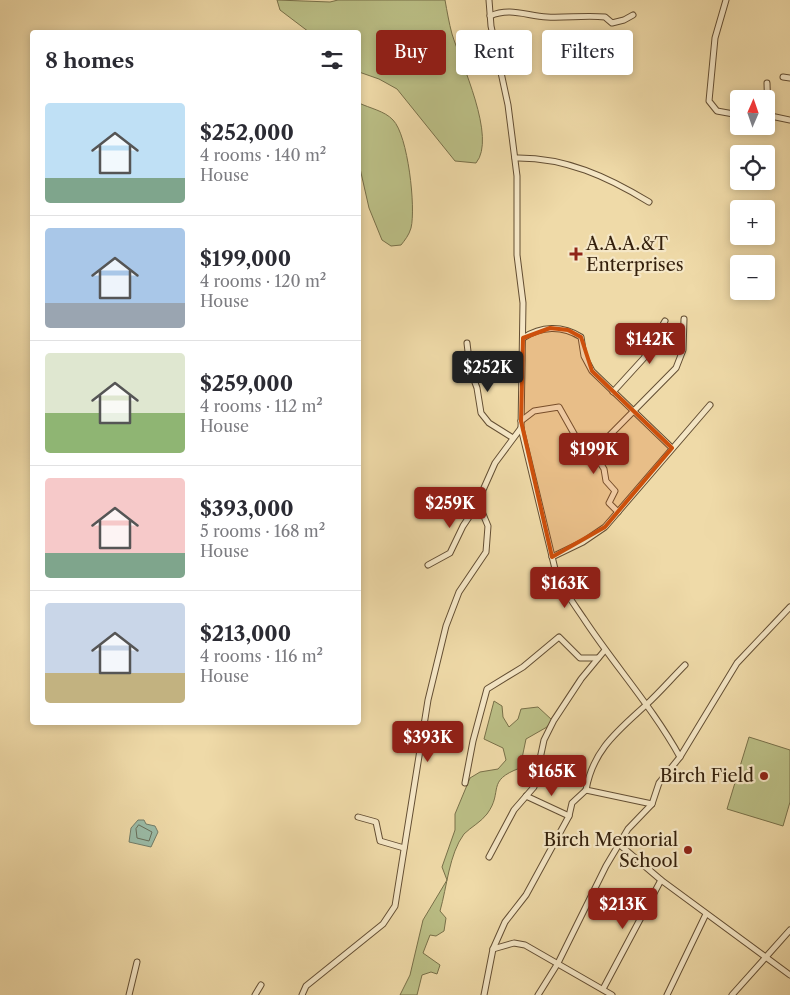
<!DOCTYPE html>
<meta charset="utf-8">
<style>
:root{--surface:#fff;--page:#f2f2f3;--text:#2b2b33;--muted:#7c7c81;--line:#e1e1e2;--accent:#8f2418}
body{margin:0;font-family:"Libre Caslon Text",serif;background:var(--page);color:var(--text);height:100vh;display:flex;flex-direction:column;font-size:19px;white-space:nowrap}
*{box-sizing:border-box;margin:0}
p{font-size:16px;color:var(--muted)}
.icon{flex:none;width:28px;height:28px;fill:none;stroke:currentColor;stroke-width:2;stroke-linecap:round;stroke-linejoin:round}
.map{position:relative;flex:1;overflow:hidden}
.drawer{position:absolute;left:30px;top:30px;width:331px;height:695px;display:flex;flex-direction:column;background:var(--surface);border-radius:5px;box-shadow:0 2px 8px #0003}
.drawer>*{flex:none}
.top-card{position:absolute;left:376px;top:30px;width:339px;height:45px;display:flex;gap:10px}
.needle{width:32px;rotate:2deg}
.buttons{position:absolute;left:730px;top:90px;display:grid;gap:10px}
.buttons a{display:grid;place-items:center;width:45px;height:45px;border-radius:5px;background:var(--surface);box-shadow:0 2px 8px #0003;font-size:25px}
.price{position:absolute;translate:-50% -42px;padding:0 11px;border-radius:5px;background:var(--accent);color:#fff;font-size:16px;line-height:32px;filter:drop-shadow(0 1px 2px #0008)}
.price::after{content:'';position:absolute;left:50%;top:30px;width:15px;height:11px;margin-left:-8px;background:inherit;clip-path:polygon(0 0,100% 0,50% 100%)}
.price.on{background:#222;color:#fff}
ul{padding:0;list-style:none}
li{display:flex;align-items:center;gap:15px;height:125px;padding:0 15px}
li+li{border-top:1px solid var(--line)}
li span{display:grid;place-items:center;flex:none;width:140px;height:100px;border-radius:5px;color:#555}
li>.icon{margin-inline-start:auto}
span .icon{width:60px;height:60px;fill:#fffc;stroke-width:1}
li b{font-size:21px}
h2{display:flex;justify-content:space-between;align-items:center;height:60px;padding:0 15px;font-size:21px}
.pill{padding:0 18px;border-radius:5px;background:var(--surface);box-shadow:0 2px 8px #0003;font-size:18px;line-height:45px}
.pill.on{background:var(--accent);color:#fff}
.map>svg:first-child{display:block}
.green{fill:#bbbf86;stroke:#787049}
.water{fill:#9abba7;stroke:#717d69}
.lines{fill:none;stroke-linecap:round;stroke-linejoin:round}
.shore{stroke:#676e5a;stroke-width:1}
.street-casing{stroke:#634e33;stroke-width:7}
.street{stroke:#f5e7c6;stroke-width:5}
.marked{fill:#cd500c;fill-opacity:0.2;stroke:#cd500c;stroke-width:4;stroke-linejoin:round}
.poi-dot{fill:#8f2418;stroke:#f5e7c6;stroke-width:2}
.labels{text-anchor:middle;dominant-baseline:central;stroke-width:4.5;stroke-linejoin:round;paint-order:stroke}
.poi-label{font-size:18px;fill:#34200c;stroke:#f5e7c6;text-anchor:end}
</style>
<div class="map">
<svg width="790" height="995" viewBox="0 0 790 995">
<rect width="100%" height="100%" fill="#efdaa8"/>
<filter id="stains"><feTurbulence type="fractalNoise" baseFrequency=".004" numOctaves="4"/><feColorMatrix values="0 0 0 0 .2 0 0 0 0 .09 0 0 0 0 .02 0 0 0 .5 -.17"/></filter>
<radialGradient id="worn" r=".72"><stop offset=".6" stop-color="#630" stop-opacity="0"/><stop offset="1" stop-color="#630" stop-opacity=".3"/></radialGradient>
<g class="green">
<path d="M277,0L330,2L338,0H445C447,11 449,23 452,34C461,63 497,138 476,163L455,161L397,89L379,79L359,72V32H309L280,10Z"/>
<path d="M359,103C369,108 385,111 393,120C408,135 416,208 411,228C409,235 405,240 401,245L391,246L382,240L369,208L359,164Z"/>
<path d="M494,701L502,706L503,717L509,727L518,719L521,709L538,707L552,720L547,727L526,739L520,768C485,781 504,791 487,814C481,822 471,827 464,834C449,854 447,887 440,911L446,918L444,931L436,936L430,935L423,953L440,965L437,974L431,972L422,975L417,995H400L410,975L423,920L447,880L442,867L455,830V814L470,778L480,772L498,769L506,760L503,748L484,739Z"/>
<polygon points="749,737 790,750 790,802 783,826 727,809"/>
</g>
<polygon class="water" points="138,820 144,820 146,824 155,826 158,832 151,847 129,842 131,828"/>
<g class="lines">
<polygon class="shore" points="139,825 152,832 149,841 137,838 136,829"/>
<defs>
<g id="street">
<path d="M489,0L491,26L508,105L517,176V255L523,303L521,428L556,573C563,590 574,604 584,619C615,666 653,708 680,757"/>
<polyline points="726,0 715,38 709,101 717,111 739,115"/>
<path d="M490,16C510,7 527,16 547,17C566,18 586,15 605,17L612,23L624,20L633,15"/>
<polyline points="783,77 790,78"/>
<polyline points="767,83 768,115"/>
<polyline points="766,115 790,120"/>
<path d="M515,158C565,157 608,177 649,202"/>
<path d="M523,338C541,326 562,325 581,337L584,356L592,371L672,448"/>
<polyline points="467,343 470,369 477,388 481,413 489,423 513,438"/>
<polyline points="613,392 644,358 665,321"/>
<polyline points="521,421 534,411 559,407 577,439 592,450 604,469 606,481 615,491 609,503 618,512"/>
<polyline points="592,450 606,439 676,368 683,350 684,319"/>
<polyline points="552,557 583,542 605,527 710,405"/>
<polyline points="428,565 450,553 463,526 473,511 480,507"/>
<polyline points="465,783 473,741 487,689 523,667 559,637 580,658 598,658"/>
<path d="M586,790C593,749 619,730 647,704C660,692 672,678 685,665"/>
<polyline points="586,790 652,804"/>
<polyline points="526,796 569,816"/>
<polyline points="358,817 376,822 380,841 404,848"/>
<polyline points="620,845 661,880 790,975"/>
<polyline points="489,857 514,810 534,787 544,740 554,720 581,679 605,650"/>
<polyline points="493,949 514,943 525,945 612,995"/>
<polyline points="603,989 661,880"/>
<polyline points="129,995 137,962"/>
<polyline points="255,995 261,985"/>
<polyline points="302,995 306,986 383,924 395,906 428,700 446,626 459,592 486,552 488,526 480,507 483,490 495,463 521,428"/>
<polyline points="484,995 493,949 505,922 526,895 569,816 572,803 586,790"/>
<polyline points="538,995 558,963 606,866 628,829 652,804 659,783 680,757 737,663 790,607"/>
<polyline points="667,995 706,914"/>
<polyline points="732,995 790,930"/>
</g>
</defs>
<use href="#street" class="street-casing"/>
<use href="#street" class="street"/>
</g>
<path class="marked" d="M550,328L568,330L581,337L592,371L672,448L605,527L552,557L521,421L523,338Z"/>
<g class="poi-dot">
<path d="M573.5 246.5h5v5h5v5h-5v5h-5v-5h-5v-5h5z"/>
<circle cx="764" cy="776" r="5"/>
<circle cx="688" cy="850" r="5"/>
</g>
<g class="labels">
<g class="poi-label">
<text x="586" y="244" text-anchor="start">A.A.A.&amp;T<tspan x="586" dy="21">Enterprises</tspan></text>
<text x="754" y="776">Birch Field</text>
<text x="678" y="840">Birch Memorial<tspan x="678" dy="21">School</tspan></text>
</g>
</g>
<rect width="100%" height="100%" filter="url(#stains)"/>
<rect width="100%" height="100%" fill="url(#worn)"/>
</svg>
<div class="buttons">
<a><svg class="needle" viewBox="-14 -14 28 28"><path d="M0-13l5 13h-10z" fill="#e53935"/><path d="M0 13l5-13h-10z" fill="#7c7c81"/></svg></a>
<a><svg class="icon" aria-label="locate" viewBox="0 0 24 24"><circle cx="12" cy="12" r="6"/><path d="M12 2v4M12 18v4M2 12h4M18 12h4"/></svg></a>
<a>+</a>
<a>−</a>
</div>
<b class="price" style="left:650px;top:365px">$142K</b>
<b class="price on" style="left:488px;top:393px">$252K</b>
<b class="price" style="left:594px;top:475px">$199K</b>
<b class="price" style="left:450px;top:529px">$259K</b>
<b class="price" style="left:565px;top:609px">$163K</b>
<b class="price" style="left:428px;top:763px">$393K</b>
<b class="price" style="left:552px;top:797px">$165K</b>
<b class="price" style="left:623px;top:930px">$213K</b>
<div class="top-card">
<a class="pill on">Buy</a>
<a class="pill">Rent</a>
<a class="pill">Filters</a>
</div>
<section class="drawer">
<h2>8 homes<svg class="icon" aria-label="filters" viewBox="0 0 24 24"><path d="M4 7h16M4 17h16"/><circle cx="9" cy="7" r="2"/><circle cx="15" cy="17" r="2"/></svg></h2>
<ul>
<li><span style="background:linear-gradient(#bfe0f5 75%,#7fa58c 0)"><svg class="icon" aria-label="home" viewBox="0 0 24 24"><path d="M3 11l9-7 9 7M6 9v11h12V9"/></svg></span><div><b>$252,000</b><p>4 rooms · 140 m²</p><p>House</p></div></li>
<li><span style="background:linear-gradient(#a9c7e8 75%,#9aa5b1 0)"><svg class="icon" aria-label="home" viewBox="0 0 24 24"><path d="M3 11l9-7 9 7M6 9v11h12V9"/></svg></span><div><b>$199,000</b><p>4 rooms · 120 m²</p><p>House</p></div></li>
<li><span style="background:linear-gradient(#dfe7d0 60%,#8fb573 0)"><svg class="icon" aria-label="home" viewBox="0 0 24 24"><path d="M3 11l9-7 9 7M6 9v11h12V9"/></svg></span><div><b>$259,000</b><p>4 rooms · 112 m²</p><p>House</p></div></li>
<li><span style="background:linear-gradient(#f6c9c9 75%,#7fa58c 0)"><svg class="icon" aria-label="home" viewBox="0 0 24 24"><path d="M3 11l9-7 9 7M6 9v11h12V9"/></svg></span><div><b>$393,000</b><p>5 rooms · 168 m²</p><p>House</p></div></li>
<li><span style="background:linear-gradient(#c9d6e8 70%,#c2b280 0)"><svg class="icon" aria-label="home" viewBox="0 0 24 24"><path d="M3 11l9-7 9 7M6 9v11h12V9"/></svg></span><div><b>$213,000</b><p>4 rooms · 116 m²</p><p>House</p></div></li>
</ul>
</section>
</div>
